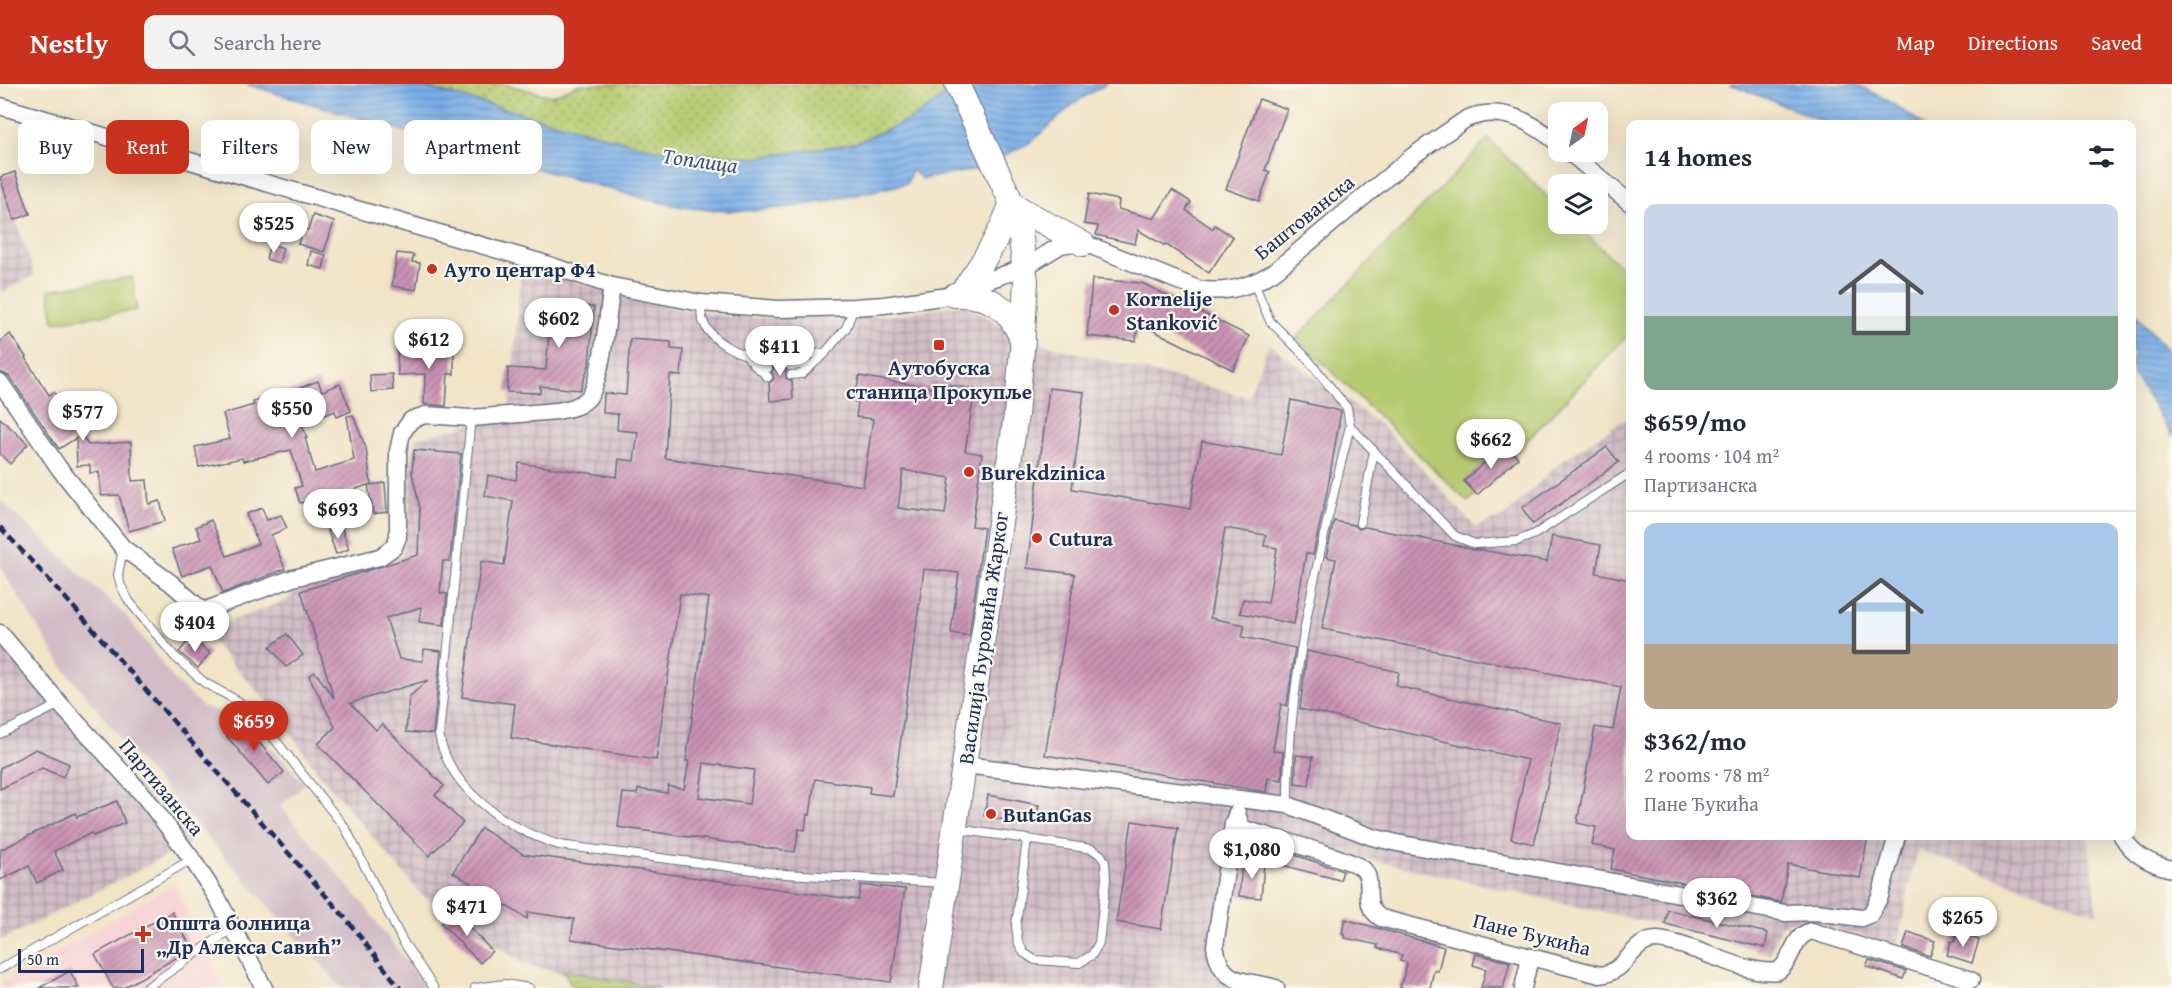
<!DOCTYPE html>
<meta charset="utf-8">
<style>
:root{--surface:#fff;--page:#f2f2f3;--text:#1f2937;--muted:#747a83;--line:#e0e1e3;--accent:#c8321e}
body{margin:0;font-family:"Gentium Book Plus",serif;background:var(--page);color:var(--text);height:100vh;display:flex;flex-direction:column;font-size:22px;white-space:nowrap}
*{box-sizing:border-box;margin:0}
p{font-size:20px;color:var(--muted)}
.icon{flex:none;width:33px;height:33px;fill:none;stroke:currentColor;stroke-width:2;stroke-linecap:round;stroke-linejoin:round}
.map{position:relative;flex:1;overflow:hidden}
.side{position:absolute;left:1626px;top:36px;width:510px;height:720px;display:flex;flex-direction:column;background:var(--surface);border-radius:12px;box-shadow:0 6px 24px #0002}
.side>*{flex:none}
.banner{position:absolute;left:18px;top:36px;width:570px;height:54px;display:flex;gap:12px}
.needle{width:39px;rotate:33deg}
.buttons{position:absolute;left:1548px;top:18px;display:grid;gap:12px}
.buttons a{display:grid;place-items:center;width:60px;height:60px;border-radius:12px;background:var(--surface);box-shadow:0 6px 24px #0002;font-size:30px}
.scale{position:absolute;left:18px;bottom:15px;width:126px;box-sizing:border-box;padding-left:6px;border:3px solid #1b2f5e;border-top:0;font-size:16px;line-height:21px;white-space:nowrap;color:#1b2f5e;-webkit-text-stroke:4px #fbf7ec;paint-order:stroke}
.price{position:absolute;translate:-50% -51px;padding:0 14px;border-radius:21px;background:#fff;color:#222;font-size:20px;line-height:39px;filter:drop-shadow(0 2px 3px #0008)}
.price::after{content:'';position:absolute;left:50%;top:36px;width:18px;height:14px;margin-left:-9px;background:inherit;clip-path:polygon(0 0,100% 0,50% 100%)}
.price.current{background:var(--accent);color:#fff}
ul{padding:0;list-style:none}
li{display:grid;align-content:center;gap:12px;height:318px;padding:0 18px}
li+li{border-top:2px solid var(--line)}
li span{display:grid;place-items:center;height:186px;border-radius:12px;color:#555}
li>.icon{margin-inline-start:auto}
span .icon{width:108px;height:108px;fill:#fffc;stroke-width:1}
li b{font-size:26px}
h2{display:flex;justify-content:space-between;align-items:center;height:72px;padding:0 18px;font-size:26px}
.pill{padding:0 21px;border-radius:12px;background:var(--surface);box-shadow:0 6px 24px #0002;font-size:21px;line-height:54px}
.pill.current{background:var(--accent);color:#fff}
header{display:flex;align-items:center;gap:36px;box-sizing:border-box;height:84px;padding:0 30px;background:var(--accent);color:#fff}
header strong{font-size:28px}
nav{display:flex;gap:33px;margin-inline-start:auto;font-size:21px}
.search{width:420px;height:54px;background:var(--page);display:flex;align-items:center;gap:15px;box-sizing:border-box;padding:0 21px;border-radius:12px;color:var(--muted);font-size:22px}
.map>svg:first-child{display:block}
.built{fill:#f7cfd2}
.industrial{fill:url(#industrial-grid)}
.railway{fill:#d2bdc6}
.grass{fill:url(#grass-dots);stroke:#687c66;stroke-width:1.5}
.park{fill:url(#park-crowns);stroke:#687c66;stroke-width:1.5}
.pitch{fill:#b5ca6f;stroke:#687c66;stroke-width:1.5}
.water{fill:url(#water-rules);stroke:#4a6ea2;stroke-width:1.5}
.building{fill:url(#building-hatch);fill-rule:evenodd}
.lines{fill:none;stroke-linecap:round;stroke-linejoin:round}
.lane-casing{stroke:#666e83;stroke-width:10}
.street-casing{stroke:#666e83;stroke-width:19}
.secondary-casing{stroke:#666e83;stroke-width:26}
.lane{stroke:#fff;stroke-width:8}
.street{stroke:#fff;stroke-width:16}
.secondary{stroke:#fff;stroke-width:24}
.rail{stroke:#1b2f5e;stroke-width:4.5;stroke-dasharray:9 4.5;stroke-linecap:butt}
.poi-dot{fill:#c8321e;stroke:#fbf7ec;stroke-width:2}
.labels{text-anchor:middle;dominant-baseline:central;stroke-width:4.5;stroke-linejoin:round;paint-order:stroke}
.street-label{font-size:21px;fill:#1b2f5e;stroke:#fbf7ec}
.poi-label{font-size:21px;font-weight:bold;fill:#1b2f5e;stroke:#fbf7ec;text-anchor:start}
.water-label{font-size:22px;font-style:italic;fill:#385587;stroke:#fbf7ec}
</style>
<header>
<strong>Nestly</strong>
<div class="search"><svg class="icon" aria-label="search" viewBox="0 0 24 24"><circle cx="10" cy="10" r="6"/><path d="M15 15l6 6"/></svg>Search here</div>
<nav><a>Map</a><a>Directions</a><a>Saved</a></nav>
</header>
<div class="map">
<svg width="2172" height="904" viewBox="0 0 2172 904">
<defs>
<pattern id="industrial-grid" width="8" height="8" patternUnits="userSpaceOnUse" patternTransform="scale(1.5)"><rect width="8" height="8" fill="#d2bdc6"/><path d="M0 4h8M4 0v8" fill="none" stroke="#aa9aa4"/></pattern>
<pattern id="grass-dots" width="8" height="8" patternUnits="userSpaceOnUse" patternTransform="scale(1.5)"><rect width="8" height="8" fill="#b5ca6f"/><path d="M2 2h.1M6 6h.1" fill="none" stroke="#92a45e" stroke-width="1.8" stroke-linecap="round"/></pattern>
<pattern id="park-crowns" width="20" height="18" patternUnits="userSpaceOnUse" patternTransform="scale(1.5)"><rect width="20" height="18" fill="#b5ca6f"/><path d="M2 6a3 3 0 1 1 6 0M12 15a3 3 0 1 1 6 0" fill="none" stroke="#92a45e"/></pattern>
<pattern id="water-rules" width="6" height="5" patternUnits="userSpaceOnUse" patternTransform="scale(1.5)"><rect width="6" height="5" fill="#7aaee7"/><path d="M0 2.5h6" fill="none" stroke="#638ebe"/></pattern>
<pattern id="building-hatch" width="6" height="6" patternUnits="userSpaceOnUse" patternTransform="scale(1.5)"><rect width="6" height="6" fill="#cb93b4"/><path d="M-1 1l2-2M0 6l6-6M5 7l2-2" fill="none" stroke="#a47896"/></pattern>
</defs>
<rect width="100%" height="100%" fill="#fbf7ec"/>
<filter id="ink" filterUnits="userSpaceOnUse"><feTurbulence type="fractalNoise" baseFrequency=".0167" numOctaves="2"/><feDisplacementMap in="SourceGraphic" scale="12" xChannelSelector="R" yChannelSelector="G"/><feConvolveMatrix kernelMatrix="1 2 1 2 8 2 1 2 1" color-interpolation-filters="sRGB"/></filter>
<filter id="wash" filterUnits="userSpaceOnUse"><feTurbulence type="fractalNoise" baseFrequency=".008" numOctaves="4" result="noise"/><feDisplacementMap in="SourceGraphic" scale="24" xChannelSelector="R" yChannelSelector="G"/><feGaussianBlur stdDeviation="1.35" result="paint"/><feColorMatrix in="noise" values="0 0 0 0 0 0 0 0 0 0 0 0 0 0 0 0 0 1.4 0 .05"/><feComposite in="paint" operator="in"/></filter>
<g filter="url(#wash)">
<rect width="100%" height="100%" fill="#f1e4c7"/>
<polygon class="built" points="174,800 225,904 0,904 0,901"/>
<g class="industrial">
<polygon points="0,91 35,191 0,209"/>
<polygon points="521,184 673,224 734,234 828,234 896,231 962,220 1032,257 1248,313 1269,260 1383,343 1476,443 1506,431 1559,379 1630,332 1630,752 2088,752 2098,830 1917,766 1897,861 1803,836 1780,841 1770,870 1687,847 1249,748 1231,773 1226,867 1230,897 1255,904 618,904 524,880 420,809 322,693 269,620 205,550 209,544 286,517 297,505 402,473 409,426 410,382 417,354 509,331"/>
<polygon points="0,554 191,759 0,857"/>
</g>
<polygon class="railway" points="0,416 126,532 176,598 203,623 242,633 305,700 280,722 365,822 425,904 342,904 141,679 62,582 0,483"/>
<polygon class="grass" points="412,0 505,0 552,12 580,0 940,0 945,12 910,36 855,59 755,74 656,66"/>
<polygon class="park" points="563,886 660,904 573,904"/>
<g class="pitch">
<polygon points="1488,55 1558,123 1558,140 1576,140 1630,192 1630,249 1468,418 1297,254"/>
<polygon points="132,193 137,226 54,238 49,206"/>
</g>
<g class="water">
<path d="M246,0H412L656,66L755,74L855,59L910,36L945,12L959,0H1106L1076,18L1031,58L974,86L922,95L912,86L907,99C849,113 789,128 728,127C672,126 618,107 564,92C457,64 352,32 246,0Z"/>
<polygon points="1730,0 1856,0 1885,15 1923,40 1826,40 1813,33"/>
<polygon points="2132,226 2172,271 2172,351 2139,299 2132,290"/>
</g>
<g id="blocks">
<g class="building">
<polygon points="1259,15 1287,25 1265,86 1270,88 1259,117 1226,105"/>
<polygon points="15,88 30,130 14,136 0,93"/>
<polygon points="1172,106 1191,118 1186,126 1213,145 1215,141 1233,153 1209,189 1165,160 1165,162 1138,146 1135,160 1096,151 1098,142 1084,140 1089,110 1119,116 1118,125 1154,135"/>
<polygon points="313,131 334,138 324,168 298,160 303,145 308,146"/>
<polygon points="270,160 283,164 279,179 266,175"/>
<polygon points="311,167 326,171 323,185 308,181"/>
<polygon points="397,169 414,171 412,178 420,179 416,206 392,202"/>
<polygon points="1092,195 1142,199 1249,252 1233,286 1138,239 1136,257 1087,252"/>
<polygon points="538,217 594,223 589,281 580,306 540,302 540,309 507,308 508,284 546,286 549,249 535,247"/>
<polygon points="10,250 26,273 25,274 49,311 54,308 88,361 131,358 132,397 147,396 149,420 160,417 165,437 129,447 119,411 101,412 99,388 90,389 90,381 77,382 76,354 59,365 9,292 0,288 0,258"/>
<path d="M630,255L671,258V265L683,266L681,292L670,291L665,374L863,402L873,335L856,333L858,318H855L859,292L931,304L932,298L975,305L965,367L982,370L972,442L984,444L969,552L951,549L959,489L924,485L893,712L869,709L870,703L815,695L810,731L807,730L805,746L799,745L795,768L618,743L623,709L637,710L638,705L667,709L668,702L684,705L689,677H686L709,514L680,510L656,676L511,654L515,620L462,613L481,477L504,481L513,417L485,412L488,391L516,396L519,379L617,393L619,375L634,377L638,348L617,346L618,330L603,329L604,309L626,311ZM903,386L950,394L945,430L898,424ZM704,679L754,686L749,720L699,713Z"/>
<polygon points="397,263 454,263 454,290 448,290 446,322 424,320 425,290 398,291"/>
<polygon points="789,264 784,270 786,277 784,282 786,287 786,294 792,297 793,315 770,317 769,299 774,295 772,288 774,284 770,278 773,270 766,265"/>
<polygon points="392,290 393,306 371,308 370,291"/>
<polygon points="318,297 322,307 340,300 351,327 337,333 335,327 302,340 307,354 305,354 315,388 354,376 347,332 353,331 366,364 371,400 329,414 328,411 300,419 295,404 302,402 291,366 243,377 242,374 199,383 195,363 230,355 223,330 254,321 253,318 282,307 284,310"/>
<polygon points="1049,304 1084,308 1072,405 1190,425 1202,357 1281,371 1291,316 1341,327 1327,408 1313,471 1306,469 1294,540 1240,529 1243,515 1268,519 1277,464 1264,462 1266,451 1225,444 1210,534 1245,541 1242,553 1295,564 1287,622 1281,620 1273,667 1283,668 1282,696 1268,694 1266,708 1045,671 1075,490 1027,484"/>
<polygon points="0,334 28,360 10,380 0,370"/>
<polygon points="1505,360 1518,374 1477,411 1464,397"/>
<polygon points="1607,363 1619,378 1533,440 1522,424"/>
<polygon points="414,366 461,370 450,477 443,477 440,509 447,510 444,541 419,538 421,523 386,534 399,575 423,577 424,565 441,567 433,650 406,648 409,613 428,596 350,619 376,646 382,640 444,702 435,711 463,739 429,772 318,660 335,643 309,592 315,588 334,614 301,507 418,471 420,424 412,389"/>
<polygon points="385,399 387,428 373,430 368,401"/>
<polygon points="262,424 267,436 281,431 287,444 271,451 285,485 223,509 212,481 182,492 172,465 201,455 196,443 211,436 227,472 258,460 246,430"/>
<polygon points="1334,437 1354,441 1359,445 1365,443 1464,463 1473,466 1482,466 1547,478 1552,452 1601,461 1596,489 1630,496 1630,752 1868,752 1860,794 1788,780 1781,818 1611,785 1615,766 1592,761 1596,743 1577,739 1595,643 1613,646 1621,603 1322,545 1336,475 1326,473"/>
<polygon points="341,442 349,465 336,470 328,447"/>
<polygon points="287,550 303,571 286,583 270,563"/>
<polygon points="191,554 210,569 198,584 179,568"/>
<polygon points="1307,567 1399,588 1396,602 1561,639 1534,760 1511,755 1528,676 1300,625"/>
<polygon points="240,636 284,688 268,701 224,649"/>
<polygon points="36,665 69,680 63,693 42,684 0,705 0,684"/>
<polygon points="1296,671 1313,673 1309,701 1295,699"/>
<polygon points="988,711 1039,721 1036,735 1021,732 1020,739 984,732"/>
<polygon points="117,717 125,739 93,752 91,749 54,767 63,786 37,799 29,782 0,796 0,766 75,729 77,733"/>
<polygon points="1132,737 1178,744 1161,845 1116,838"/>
<polygon points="481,744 523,770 858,816 861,801 905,805 891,898 571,855 574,835 528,828 527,835 453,788"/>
<polygon points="1288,769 1343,787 1340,796 1285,782"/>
<polygon points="1242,779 1264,780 1261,814 1239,812"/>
<polygon points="1668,826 1768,849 1765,864 1665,840"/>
<polygon points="454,827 492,867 480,879 441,839"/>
<polygon points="172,828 192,865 123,904 113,904 95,870"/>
<polygon points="1345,835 1444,863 1438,887 1434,886 1430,904 1400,904 1407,879 1400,877 1402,871 1377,864 1378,861 1345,854 1345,851 1342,850"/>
<polygon points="1908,848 1935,857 1930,872 1903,864"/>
<polygon points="1957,849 1979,856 1972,879 1947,871 1951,857 1954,858"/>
<polygon points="1476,870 1510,878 1503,904 1481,904 1486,885 1473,881"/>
<polygon points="1869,876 1906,887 1903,895 1866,882"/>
<polygon points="70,887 79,904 39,904"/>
</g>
</g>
</g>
<g filter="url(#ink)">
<use href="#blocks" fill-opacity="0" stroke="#666e83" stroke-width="1.5"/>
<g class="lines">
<defs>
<g id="lane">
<path d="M1254,199L1270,237L1306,273L1347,324L1350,342C1320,466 1287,592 1288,721"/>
<path d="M701,219C701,224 701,229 702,234C709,258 743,275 767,273"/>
<polyline points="746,271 755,282 768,284"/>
<polyline points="790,272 825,269 846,244 854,223"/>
<polyline points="756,282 768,293"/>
<polyline points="790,282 813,280 825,270"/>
<polyline points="791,291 802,290 813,280"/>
<path d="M471,334L439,651C450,707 508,745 559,761L785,790L944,799"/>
<polyline points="1350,342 1455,452 1475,460 1517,457 1535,450 1630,389"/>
<polyline points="1360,439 1374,367"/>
<polyline points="123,464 118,491 121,502 129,517 175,573 205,599 238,617 257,633 346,745 402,856 434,904"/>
<polyline points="0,650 60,620"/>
<polyline points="956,745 1027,755 1092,765 1101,771 1105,778 1106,795 1099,859 1092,871 1079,879 1035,876 1024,869 1018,858 1016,842 1027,755"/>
<polyline points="0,885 192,775"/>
<polyline points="146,904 233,844"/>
<polyline points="475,904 505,900 529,904"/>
</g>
<g id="street">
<path d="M0,22L543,179L612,202L701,219L779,225L854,223L884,221L955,211L964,205L1025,183L1061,161L1073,159L1094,163L1198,205C1225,210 1252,202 1275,187L1414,71L1466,35C1501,20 1532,38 1558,59"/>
<polyline points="1569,68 1630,119"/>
<path d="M0,298L59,384L123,464L171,499L203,527L293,494L380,473L394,463L398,453V367L402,349L411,336L425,331L471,334L557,327C568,325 579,323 587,315C602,302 608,225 612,202"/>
<polyline points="0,549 60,620 145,713 192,775 218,815 264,904"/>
<polyline points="965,681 1288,721 1372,753 1397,759 1785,829 1816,828 1861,834 1871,830 1880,812 1897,752"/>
<path d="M1237,729L1241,742L1245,745C1263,751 1355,776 1363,785C1376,798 1359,820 1381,834L1600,891C1627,889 1632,855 1657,856C1694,859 1744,892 1778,887C1793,877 1792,852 1811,847L1971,896"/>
<path d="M1237,729L1233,740L1215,862C1221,903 1245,895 1276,904"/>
<path d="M2122,752C2133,771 2150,780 2172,785"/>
<polyline points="1523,904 1530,874"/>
</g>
<g id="secondary">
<path d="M964,205C983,179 1001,151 1011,120L1083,160"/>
<path d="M955,211C991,210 1010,223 1023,258"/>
<polyline points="931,904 1016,331 1022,266 1026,197 1020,146 1009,113 957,0"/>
</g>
</defs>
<use href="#lane" class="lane-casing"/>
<use href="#street" class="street-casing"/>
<use href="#secondary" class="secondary-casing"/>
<use href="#lane" class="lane"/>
<use href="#street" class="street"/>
<use href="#secondary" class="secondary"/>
<polyline class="rail" points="0,443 62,510 347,836 400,904"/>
</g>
</g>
<g class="poi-dot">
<circle cx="432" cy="185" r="6"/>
<circle cx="1114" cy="226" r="6"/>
<rect x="933" y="255" width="12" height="12" rx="3"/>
<circle cx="969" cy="388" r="6"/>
<circle cx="1037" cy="454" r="6"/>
<circle cx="991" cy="730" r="6"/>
<path d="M140 841h6v6h6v6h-6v6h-6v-6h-6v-6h6z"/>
</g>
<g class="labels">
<g class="street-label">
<text transform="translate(1304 133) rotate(-39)">Баштованска</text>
<text transform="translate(983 554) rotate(-82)">Василија Ђуровића Жарког</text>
<text transform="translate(162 703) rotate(50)">Партизанска</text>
<text transform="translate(1532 850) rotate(14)">Пане Ђукића</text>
</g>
<g class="poi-label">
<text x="444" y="185">Ауто центар Ф4</text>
<text x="1126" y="214">Kornelije<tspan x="1126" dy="24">Stanković</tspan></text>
<text x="939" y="283" text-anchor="middle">Аутобуска<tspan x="939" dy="24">станица Прокупље</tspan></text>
<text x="981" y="388">Burekdzinica</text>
<text x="1049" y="454">Cutura</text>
<text x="1003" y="730">ButanGas</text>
<text x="156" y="838">Општа болница<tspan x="156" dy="24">„Др Алекса Савић”</tspan></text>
</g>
<g class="water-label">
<text transform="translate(700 76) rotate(8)">Топлица</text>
</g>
</g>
</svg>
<div class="buttons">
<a><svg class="needle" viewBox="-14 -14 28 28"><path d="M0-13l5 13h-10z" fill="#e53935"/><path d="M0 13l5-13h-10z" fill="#747a83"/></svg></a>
<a><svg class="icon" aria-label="layers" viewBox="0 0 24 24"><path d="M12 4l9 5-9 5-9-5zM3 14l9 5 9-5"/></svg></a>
</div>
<div class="scale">50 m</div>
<b class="price" style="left:274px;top:170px">$525</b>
<b class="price" style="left:559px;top:265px">$602</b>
<b class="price" style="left:429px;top:286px">$612</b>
<b class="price" style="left:780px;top:293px">$411</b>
<b class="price" style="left:292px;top:355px">$550</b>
<b class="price" style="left:83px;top:358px">$577</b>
<b class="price" style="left:1491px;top:386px">$662</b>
<b class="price" style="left:338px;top:456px">$693</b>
<b class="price" style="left:195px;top:569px">$404</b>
<b class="price current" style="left:254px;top:668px">$659</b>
<b class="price" style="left:1252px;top:796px">$1,080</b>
<b class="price" style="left:1717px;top:845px">$362</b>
<b class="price" style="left:467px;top:853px">$471</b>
<b class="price" style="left:1963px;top:864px">$265</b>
<div class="banner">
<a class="pill">Buy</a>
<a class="pill current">Rent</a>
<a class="pill">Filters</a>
<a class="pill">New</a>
<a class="pill">Apartment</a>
</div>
<section class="side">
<h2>14 homes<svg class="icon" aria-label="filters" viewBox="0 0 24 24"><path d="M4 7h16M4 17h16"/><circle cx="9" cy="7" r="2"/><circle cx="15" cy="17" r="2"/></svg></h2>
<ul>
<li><span style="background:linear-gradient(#c9d6e8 60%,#7fa58c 0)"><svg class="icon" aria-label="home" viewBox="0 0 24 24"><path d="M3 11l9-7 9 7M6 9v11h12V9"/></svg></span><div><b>$659/mo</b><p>4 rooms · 104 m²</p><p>Партизанска</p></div></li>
<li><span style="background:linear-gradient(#a9c7e8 65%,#b9a48a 0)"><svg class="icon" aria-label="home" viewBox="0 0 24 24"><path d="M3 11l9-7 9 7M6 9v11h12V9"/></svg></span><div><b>$362/mo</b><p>2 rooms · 78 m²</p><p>Пане Ђукића</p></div></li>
</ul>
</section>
</div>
